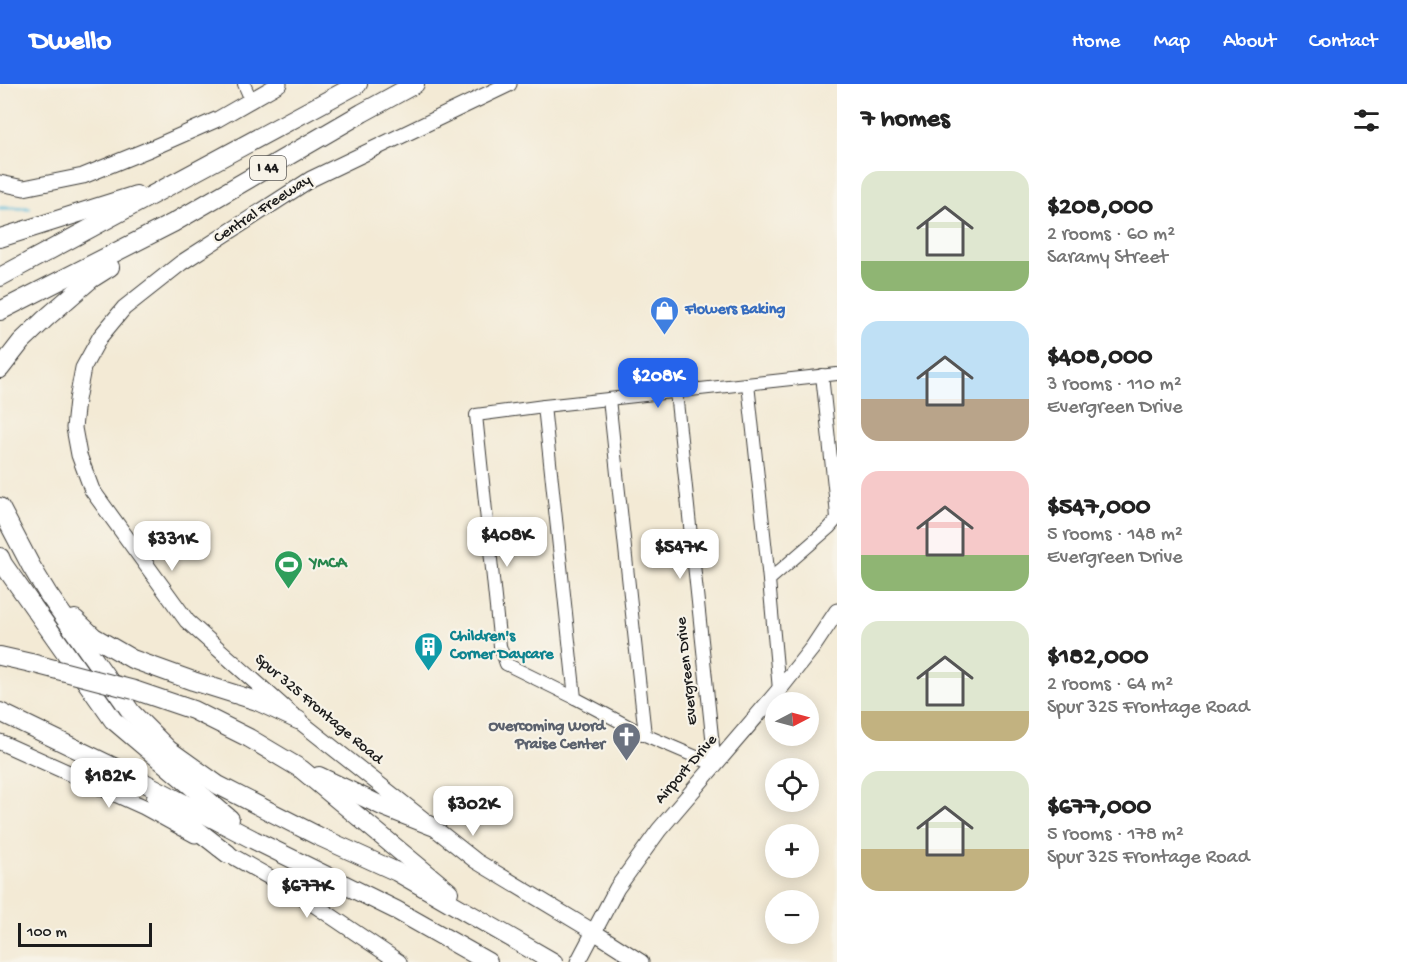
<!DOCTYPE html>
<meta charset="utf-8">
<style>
:root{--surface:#fff;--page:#f6f6f6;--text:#222;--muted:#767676;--accent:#2563eb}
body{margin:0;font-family:"Gochi Hand",sans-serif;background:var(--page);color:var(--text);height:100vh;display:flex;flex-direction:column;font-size:22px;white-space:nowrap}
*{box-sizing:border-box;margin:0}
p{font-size:20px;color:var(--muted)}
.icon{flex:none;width:33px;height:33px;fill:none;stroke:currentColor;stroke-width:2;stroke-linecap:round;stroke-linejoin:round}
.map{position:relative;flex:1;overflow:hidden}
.side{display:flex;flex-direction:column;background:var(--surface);width:570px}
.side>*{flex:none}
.needle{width:39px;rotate:84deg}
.tools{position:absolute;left:765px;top:608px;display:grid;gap:12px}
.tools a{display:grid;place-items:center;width:54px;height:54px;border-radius:50%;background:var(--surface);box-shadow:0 3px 15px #0003;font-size:30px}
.scale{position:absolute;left:18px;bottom:15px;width:134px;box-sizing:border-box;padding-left:6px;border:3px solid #1c1c1c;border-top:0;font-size:16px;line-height:21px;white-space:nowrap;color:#1c1c1c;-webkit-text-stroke:4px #f7f3e8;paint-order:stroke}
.price{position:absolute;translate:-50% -51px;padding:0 14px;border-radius:12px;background:#fff;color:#222;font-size:20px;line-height:39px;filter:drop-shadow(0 2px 3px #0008)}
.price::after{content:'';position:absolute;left:50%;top:36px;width:18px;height:14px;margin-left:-9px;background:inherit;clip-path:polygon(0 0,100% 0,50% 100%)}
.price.active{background:var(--accent);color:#fff}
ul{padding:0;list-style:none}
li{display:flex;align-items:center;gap:18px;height:150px;padding:0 24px}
li span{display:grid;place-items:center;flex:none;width:168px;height:120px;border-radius:18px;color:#555}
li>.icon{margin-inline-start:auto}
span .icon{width:72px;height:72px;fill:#fffc;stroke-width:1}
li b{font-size:26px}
h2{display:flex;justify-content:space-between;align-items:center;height:72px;padding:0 24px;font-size:26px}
header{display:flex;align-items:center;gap:36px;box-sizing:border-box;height:84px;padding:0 30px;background:var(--accent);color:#fff}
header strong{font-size:28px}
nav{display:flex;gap:33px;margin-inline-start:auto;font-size:21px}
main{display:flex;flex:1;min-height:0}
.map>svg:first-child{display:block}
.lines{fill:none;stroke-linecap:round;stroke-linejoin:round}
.stream{stroke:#5ebbdc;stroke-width:3}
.minor-casing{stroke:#3c3b38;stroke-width:14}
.major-casing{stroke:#3c3b38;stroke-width:17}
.highway-casing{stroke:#3c3b38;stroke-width:20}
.minor{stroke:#fff;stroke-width:12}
.major{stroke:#fff;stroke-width:15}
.highway{stroke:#fff;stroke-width:18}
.highway-bridge-casing{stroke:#3c3b38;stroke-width:20;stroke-linecap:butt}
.highway-bridge{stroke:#fff;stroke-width:18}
.labels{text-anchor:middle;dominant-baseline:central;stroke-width:4.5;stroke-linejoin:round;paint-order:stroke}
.shield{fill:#f7f3e8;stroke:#5e5c59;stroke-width:1.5}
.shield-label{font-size:15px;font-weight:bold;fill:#1c1c1c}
.street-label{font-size:16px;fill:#1c1c1c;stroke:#f7f3e8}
.shop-label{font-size:16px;font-weight:bold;fill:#366cbe;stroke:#f7f3e8;text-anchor:start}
.leisure-label{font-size:16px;font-weight:bold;fill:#27864d;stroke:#f7f3e8;text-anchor:start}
.culture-label{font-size:16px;font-weight:bold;fill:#0d838f;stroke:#f7f3e8;text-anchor:start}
.worship-label{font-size:16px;font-weight:bold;fill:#5b616d;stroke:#f7f3e8;text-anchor:end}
</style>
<header>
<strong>Dwello</strong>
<nav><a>Home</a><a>Map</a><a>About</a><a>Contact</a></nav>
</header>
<main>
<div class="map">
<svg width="837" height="878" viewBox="0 0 837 878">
<rect width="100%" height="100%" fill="#f7f3e8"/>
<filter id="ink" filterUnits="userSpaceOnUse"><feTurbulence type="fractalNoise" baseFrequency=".0167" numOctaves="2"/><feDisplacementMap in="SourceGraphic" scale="12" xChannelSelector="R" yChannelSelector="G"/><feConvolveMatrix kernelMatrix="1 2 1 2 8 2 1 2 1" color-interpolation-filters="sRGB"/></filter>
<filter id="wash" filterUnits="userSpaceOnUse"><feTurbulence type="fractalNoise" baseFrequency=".008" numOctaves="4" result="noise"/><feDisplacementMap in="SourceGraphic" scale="24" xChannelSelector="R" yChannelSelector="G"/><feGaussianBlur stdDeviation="1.35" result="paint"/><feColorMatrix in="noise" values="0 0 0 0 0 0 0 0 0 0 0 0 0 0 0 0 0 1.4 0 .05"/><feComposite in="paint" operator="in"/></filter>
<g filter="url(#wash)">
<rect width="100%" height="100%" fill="#f3ead5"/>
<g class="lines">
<polyline class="stream" points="0,124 30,124"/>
</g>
</g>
<g filter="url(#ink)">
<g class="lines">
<defs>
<g id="minor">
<polyline points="244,0 251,16"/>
<polyline points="748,300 769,496"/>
<polyline points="609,315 645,651"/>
<polyline points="544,322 575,614 645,651 715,681 676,308"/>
<polyline points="779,606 769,496 829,444 837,435 836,421 822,291"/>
<polyline points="575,614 506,580 500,562 476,331 544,322 837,290"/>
</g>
<g id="major">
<polyline points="509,0 311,95 181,179 124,224 100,253 83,284 77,316 74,344 79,371 92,406 187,537 298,636 476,777 594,848 641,878"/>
<polyline points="0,99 24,104 83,92 152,64 218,35 279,0"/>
<polyline points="0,658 144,723 195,751"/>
<polyline points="218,764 294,807 399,878"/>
<polyline points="578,878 617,804 659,746 779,606 813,563 837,527"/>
</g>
<g id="highway">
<polyline points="0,154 136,111"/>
<polyline points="0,193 358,0"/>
<polyline points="0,227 173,139 362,29 415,0"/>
<polyline points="0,285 21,258 45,235 91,195 110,183"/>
<polyline points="0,423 31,482 48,510 131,628 169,666 218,701 318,752 397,788 553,878"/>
<polyline points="0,473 3,480 113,636 230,735"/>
<polyline points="75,535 94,553 132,575 193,597 257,617 298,636"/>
<polyline points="0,572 31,579"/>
<polyline points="134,606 193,626 249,654 301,685 449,808"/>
<polyline points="0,628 122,687 254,756 396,826 488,878"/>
<polyline points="319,692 384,723 432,742"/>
<polyline points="156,714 228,770"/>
</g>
</defs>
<use href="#minor" class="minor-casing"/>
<use href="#major" class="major-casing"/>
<use href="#highway" class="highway-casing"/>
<use href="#minor" class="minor"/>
<use href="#major" class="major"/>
<use href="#highway" class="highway"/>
<defs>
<polyline id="highway-bridge" points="31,579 134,606"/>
</defs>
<use href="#highway-bridge" class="highway-bridge-casing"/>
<use href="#highway-bridge" class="highway-bridge"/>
</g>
</g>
<defs>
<symbol id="shop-pin" viewBox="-11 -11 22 30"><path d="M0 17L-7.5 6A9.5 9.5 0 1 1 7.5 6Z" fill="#3f7fe0" stroke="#f7f3e8"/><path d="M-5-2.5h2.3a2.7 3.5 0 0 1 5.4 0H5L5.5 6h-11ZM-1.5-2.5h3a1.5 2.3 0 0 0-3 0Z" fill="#fff"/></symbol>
<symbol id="stadium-pin" viewBox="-11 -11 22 30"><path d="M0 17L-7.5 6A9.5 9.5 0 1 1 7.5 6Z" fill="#2e9e5b" stroke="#f7f3e8"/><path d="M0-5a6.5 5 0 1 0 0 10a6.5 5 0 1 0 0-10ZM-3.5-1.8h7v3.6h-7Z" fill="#fff"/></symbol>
<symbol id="building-pin" viewBox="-11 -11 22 30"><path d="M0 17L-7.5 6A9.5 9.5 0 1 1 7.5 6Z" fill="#0f9aa8" stroke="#f7f3e8"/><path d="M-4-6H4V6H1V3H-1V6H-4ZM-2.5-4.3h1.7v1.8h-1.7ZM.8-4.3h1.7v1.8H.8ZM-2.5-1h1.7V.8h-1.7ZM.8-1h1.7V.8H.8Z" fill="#fff"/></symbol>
<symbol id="church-pin" viewBox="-11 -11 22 30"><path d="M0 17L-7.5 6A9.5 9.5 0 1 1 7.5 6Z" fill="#6b7280" stroke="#f7f3e8"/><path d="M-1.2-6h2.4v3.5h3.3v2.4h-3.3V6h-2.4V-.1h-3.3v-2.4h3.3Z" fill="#fff"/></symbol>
</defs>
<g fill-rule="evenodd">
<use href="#shop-pin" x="648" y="210" width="33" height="45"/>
<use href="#stadium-pin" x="272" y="464" width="33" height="45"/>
<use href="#building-pin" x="412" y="546" width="33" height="45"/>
<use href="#church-pin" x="610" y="636" width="33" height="45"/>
</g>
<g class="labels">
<rect class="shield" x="250" y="72" width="36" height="24" rx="4.5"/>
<g class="shield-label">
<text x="268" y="84">I 44</text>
</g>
<g class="street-label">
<text transform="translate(263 126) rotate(-33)">Central Freeway</text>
<text transform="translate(688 587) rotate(-96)">Evergreen Drive</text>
<text transform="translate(318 626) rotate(40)">Spur 325 Frontage Road</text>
<text transform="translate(687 686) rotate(-49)">Airport Drive</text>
</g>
<g class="shop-label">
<text x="685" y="226">Flowers Baking</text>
</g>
<g class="leisure-label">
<text x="310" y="480">YMCA</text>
</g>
<g class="culture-label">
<text x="450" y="553">Children's<tspan x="450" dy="18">Corner Daycare</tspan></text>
</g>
<g class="worship-label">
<text x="605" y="643">Overcoming Word<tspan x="605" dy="18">Praise Center</tspan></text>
</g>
</g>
</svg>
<div class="tools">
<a><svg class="needle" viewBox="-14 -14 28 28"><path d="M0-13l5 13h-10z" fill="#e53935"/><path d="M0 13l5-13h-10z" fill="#767676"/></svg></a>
<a><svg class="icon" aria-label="locate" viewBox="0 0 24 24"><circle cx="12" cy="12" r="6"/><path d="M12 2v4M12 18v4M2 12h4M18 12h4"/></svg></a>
<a>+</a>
<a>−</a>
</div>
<div class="scale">100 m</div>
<b class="price active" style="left:658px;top:325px">$208K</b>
<b class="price" style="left:507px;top:484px">$408K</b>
<b class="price" style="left:172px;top:488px">$331K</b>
<b class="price" style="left:680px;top:496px">$547K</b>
<b class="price" style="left:109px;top:725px">$182K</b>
<b class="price" style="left:473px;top:753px">$302K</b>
<b class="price" style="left:307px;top:835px">$677K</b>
</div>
<section class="side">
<h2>7 homes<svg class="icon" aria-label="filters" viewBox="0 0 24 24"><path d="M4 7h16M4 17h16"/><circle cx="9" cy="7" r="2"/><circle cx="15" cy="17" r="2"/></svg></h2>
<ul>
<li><span style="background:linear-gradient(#dfe7d0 75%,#8fb573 0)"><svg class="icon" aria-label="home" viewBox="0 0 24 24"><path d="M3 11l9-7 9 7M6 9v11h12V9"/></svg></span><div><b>$208,000</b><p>2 rooms · 60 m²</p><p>Saramy Street</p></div></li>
<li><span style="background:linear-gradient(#bfe0f5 65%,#b9a48a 0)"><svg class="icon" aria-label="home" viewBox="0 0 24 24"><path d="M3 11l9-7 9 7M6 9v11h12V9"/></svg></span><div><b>$408,000</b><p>3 rooms · 110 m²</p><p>Evergreen Drive</p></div></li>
<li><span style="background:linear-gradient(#f6c9c9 70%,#8fb573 0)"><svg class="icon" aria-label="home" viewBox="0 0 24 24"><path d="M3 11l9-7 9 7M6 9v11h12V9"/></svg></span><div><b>$547,000</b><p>5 rooms · 148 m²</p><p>Evergreen Drive</p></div></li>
<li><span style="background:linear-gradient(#dfe7d0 75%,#c2b280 0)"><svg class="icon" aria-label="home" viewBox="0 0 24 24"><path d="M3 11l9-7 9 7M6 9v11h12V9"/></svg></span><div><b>$182,000</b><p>2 rooms · 64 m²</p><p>Spur 325 Frontage Road</p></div></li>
<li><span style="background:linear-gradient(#dfe7d0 65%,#c2b280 0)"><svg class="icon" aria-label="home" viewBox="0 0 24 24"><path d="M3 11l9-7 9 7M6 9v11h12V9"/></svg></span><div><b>$677,000</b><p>5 rooms · 178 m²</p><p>Spur 325 Frontage Road</p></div></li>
</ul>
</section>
</main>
